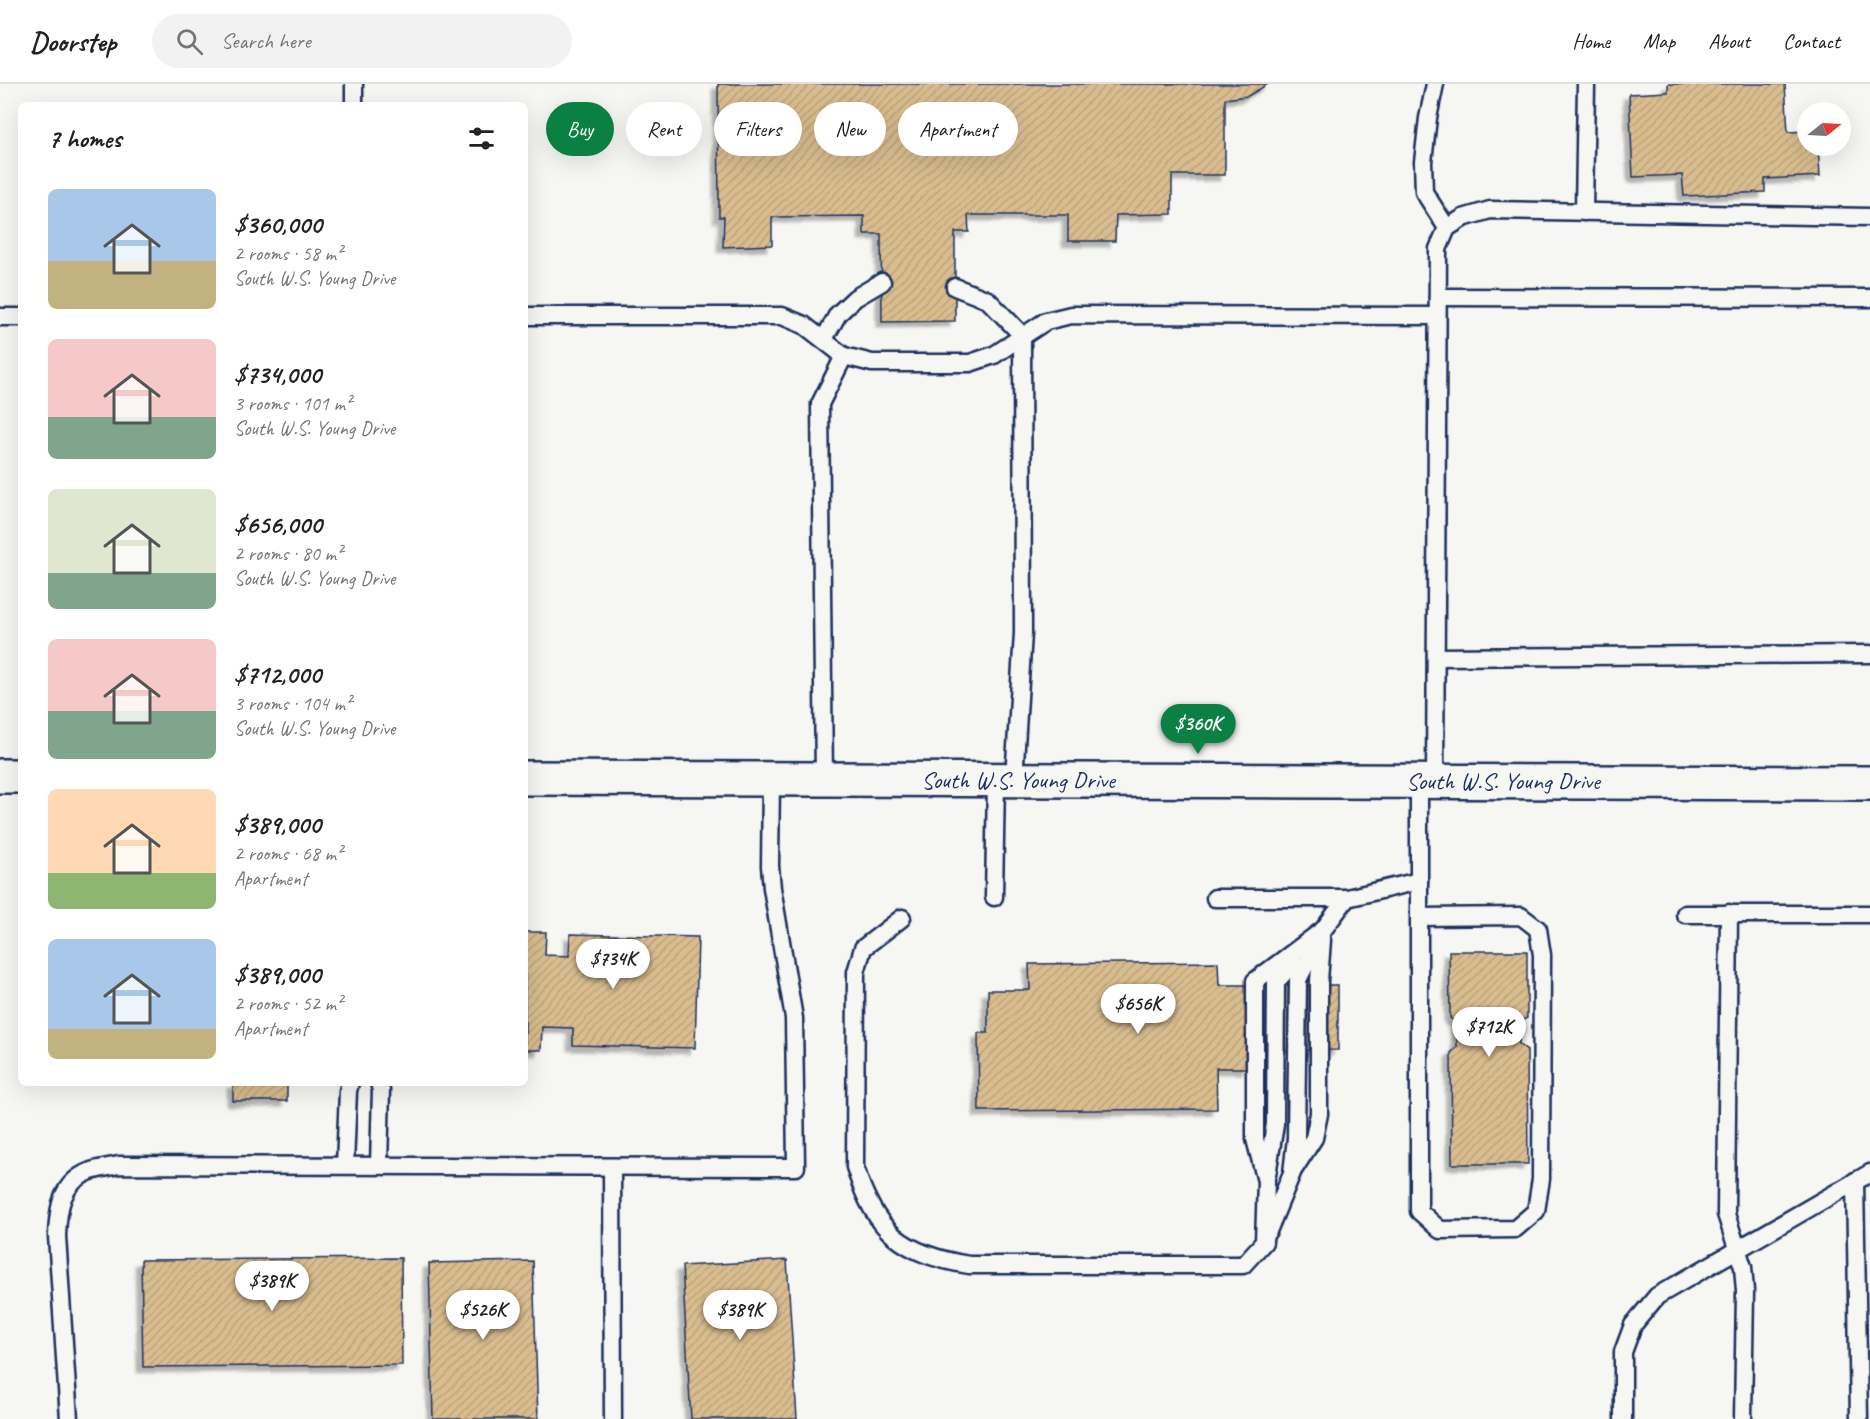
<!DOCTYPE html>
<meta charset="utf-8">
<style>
:root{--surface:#fff;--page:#f2f2f2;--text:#202124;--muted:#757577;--line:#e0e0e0;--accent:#0b8043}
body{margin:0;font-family:Caveat,sans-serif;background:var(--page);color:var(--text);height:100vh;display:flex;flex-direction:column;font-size:22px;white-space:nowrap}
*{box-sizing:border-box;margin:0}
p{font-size:20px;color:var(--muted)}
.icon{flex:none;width:33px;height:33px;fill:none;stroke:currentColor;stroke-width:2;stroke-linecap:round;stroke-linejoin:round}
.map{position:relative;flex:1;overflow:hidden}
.details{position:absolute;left:18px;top:18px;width:510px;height:984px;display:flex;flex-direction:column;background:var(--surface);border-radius:9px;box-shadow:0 6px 24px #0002}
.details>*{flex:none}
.banner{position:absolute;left:546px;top:18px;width:570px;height:54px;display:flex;gap:12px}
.needle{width:39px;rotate:72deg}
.tools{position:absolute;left:1797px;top:18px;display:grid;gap:12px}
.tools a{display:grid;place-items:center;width:54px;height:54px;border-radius:50%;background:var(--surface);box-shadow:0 6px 24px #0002;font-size:30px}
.price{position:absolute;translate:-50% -51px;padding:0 14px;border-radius:21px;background:#fff;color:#222;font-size:20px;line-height:39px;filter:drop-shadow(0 2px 3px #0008)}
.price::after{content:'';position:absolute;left:50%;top:36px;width:18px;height:14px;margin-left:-9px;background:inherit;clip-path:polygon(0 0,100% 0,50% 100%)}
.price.active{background:var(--accent);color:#fff}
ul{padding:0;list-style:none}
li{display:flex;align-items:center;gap:18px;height:150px;padding:0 30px}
li span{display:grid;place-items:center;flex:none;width:168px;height:120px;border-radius:9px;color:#555}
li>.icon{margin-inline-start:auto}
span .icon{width:72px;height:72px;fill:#fffc;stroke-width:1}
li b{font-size:26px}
h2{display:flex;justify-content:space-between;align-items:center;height:72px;padding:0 30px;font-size:26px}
.tag{padding:0 21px;border-radius:27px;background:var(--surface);box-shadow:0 6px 24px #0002;font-size:21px;line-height:54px}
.tag.active{background:var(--accent);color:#fff}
header{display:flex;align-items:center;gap:36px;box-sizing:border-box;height:84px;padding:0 30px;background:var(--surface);border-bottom:2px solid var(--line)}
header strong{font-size:28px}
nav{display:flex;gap:33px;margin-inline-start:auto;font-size:21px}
.search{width:420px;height:54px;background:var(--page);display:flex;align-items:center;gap:15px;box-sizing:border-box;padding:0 21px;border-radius:33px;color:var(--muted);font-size:22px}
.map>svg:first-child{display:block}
.building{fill:url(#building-hatch);stroke:#1b2f5e;stroke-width:1.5;filter:url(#shadow)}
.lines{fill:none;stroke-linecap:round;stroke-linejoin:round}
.service-casing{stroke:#1b2f5e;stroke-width:21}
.secondary-casing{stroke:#1b2f5e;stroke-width:38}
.service{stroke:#f6f6f2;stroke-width:16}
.secondary{stroke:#f6f6f2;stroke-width:33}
.labels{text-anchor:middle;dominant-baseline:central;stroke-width:5;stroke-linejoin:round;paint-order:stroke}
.street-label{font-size:24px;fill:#1b2f5e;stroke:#f6f6f2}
</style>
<header>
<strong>Doorstep</strong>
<div class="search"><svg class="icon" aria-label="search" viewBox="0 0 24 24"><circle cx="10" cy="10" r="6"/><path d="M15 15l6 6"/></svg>Search here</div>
<nav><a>Home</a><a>Map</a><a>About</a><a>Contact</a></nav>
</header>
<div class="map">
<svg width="1870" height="1335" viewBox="0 0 1870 1335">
<defs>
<pattern id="building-hatch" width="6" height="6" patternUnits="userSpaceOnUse" patternTransform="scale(1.5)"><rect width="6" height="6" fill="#dabd8e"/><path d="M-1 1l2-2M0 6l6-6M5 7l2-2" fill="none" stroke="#baa37d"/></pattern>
<filter id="shadow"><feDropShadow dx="-5.5" dy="5.5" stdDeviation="1.5" flood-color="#0004"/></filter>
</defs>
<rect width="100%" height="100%" fill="#f6f6f2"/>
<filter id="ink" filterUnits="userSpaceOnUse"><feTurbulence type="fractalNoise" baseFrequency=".0167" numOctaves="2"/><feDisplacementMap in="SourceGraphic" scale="12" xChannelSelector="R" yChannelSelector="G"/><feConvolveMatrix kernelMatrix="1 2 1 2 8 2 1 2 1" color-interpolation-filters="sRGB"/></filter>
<g filter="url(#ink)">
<g class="building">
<polygon points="718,0 1268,0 1248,12 1225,15 1225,91 1172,91 1172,130 1116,131 1115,157 1068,157 1068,131 968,131 969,148 955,148 955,237 882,238 881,150 864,150 864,132 772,133 772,161 723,163 724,133 719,133"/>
<polygon points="1668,0 1785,0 1788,48 1808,47 1808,62 1818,62 1820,92 1765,95 1765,108 1684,112 1682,91 1633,93 1629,10 1668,8"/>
<polygon points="525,848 546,848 545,871 569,872 570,850 698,853 695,964 573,961 573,944 542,943 541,966 525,966"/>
<polygon points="1449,867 1527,867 1527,934 1519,938 1519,960 1527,966 1528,1080 1452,1080 1451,969 1457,963 1457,939 1450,934"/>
<polygon points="1218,878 1219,901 1338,901 1338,966 1248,967 1248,984 1216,984 1217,1025 979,1027 978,949 988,949 988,906 1030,906 1029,880"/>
<rect x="233" y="999" width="54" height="18"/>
<polygon points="401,1174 402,1281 143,1283 141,1176"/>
<polygon points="787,1176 797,1335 691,1335 682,1182"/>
<polygon points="533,1177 538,1335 433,1335 429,1179"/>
</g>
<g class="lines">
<defs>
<g id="service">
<polyline points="354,0 354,21"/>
<polyline points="1435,0 1428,34 1423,78 1424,108 1447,144"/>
<polyline points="1584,128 1586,0"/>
<polyline points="955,203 988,216 1022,251 1023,549 1014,695"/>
<polyline points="1438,213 1870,214"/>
<polyline points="525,232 782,232 804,241 844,272 872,279 970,279 994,271 1046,237 1071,231 1437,232"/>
<polyline points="0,233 21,233"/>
<polyline points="824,255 838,230 855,214 882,198"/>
<polyline points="1436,573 1870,570"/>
<polyline points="824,695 820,320 844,272"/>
<polyline points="1435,697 1438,165 1447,144 1463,134 1490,126 1870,133"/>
<polyline points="994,813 996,696"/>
<polyline points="1215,814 1347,814 1419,797"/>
<polyline points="1729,829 1726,1130 1743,1183 1745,1207 1743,1335"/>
<polyline points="1685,830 1870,830"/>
<polyline points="1419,833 1521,832 1538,845 1542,871 1541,1095 1536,1127 1515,1145 1440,1146 1419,1127 1419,697"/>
<path d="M902,834L863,864L856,888L855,1083C875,1148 902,1170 969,1181H1243L1264,1158L1266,1097L1255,1055V897L1323,846L1347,814"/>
<polyline points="345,1081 348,1007 350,999"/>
<polyline points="379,1081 381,1006 379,999"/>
<polyline points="612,1083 613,1335"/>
<polyline points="1294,1085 1314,1054 1319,1030 1319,897 1322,856"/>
<polyline points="1267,1091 1275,1040 1276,898 1294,878"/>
<polyline points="1855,1097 1859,1335"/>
<polyline points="1268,1147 1292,1089 1296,1054 1298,896 1321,850"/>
<path d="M69,1335L57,1152C58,1124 61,1098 91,1087C100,1084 110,1083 119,1081L796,1083L794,934L772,804L770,782L771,695"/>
<polyline points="1623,1335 1623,1268 1633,1241 1657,1212 1870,1089"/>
</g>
<g id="secondary">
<polyline points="0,692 21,692"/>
<polyline points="525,694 1870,699"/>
</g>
</defs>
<use href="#service" class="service-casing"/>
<use href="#secondary" class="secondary-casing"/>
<use href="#service" class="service"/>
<use href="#secondary" class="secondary"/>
</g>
</g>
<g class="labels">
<g class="street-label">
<text x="1018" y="696">South W.S. Young Drive</text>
<text x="1503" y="697">South W.S. Young Drive</text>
</g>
</g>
</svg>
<div class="tools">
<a><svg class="needle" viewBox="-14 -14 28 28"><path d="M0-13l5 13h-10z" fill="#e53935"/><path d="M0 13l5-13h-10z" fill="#757577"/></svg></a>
</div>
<b class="price active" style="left:1198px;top:671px">$360K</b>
<b class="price" style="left:613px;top:906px">$734K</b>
<b class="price" style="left:1138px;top:951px">$656K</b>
<b class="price" style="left:1489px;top:974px">$712K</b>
<b class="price" style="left:272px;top:1228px">$389K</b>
<b class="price" style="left:483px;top:1257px">$526K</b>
<b class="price" style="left:740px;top:1257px">$389K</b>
<div class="banner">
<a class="tag active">Buy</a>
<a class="tag">Rent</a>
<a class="tag">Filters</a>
<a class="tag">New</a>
<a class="tag">Apartment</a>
</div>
<section class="details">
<h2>7 homes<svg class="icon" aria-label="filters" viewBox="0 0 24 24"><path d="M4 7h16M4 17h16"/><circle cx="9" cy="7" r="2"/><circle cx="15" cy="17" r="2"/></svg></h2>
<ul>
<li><span style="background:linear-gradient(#a9c7e8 60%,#c2b280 0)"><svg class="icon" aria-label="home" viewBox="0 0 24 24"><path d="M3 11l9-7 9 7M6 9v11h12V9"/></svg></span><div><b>$360,000</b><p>2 rooms · 58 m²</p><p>South W.S. Young Drive</p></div></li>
<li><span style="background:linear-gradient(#f6c9c9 65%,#7fa58c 0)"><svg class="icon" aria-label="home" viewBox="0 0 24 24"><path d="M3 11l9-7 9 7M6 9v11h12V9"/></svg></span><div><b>$734,000</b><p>3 rooms · 101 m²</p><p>South W.S. Young Drive</p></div></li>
<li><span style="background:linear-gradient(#dfe7d0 70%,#7fa58c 0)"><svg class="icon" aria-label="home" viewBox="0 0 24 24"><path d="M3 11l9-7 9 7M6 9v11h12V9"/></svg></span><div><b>$656,000</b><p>2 rooms · 80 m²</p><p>South W.S. Young Drive</p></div></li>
<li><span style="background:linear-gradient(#f6c9c9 60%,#7fa58c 0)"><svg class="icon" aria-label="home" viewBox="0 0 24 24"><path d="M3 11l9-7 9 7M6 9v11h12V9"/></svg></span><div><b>$712,000</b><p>3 rooms · 104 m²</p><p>South W.S. Young Drive</p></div></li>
<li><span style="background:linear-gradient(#ffd9b3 70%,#8fb573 0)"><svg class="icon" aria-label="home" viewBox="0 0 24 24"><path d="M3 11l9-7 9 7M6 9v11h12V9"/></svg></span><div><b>$389,000</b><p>2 rooms · 68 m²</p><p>Apartment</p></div></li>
<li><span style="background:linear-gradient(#a9c7e8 75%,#c2b280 0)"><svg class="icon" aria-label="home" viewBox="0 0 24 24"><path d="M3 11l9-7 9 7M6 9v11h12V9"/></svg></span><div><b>$389,000</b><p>2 rooms · 52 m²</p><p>Apartment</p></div></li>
</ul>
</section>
</div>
